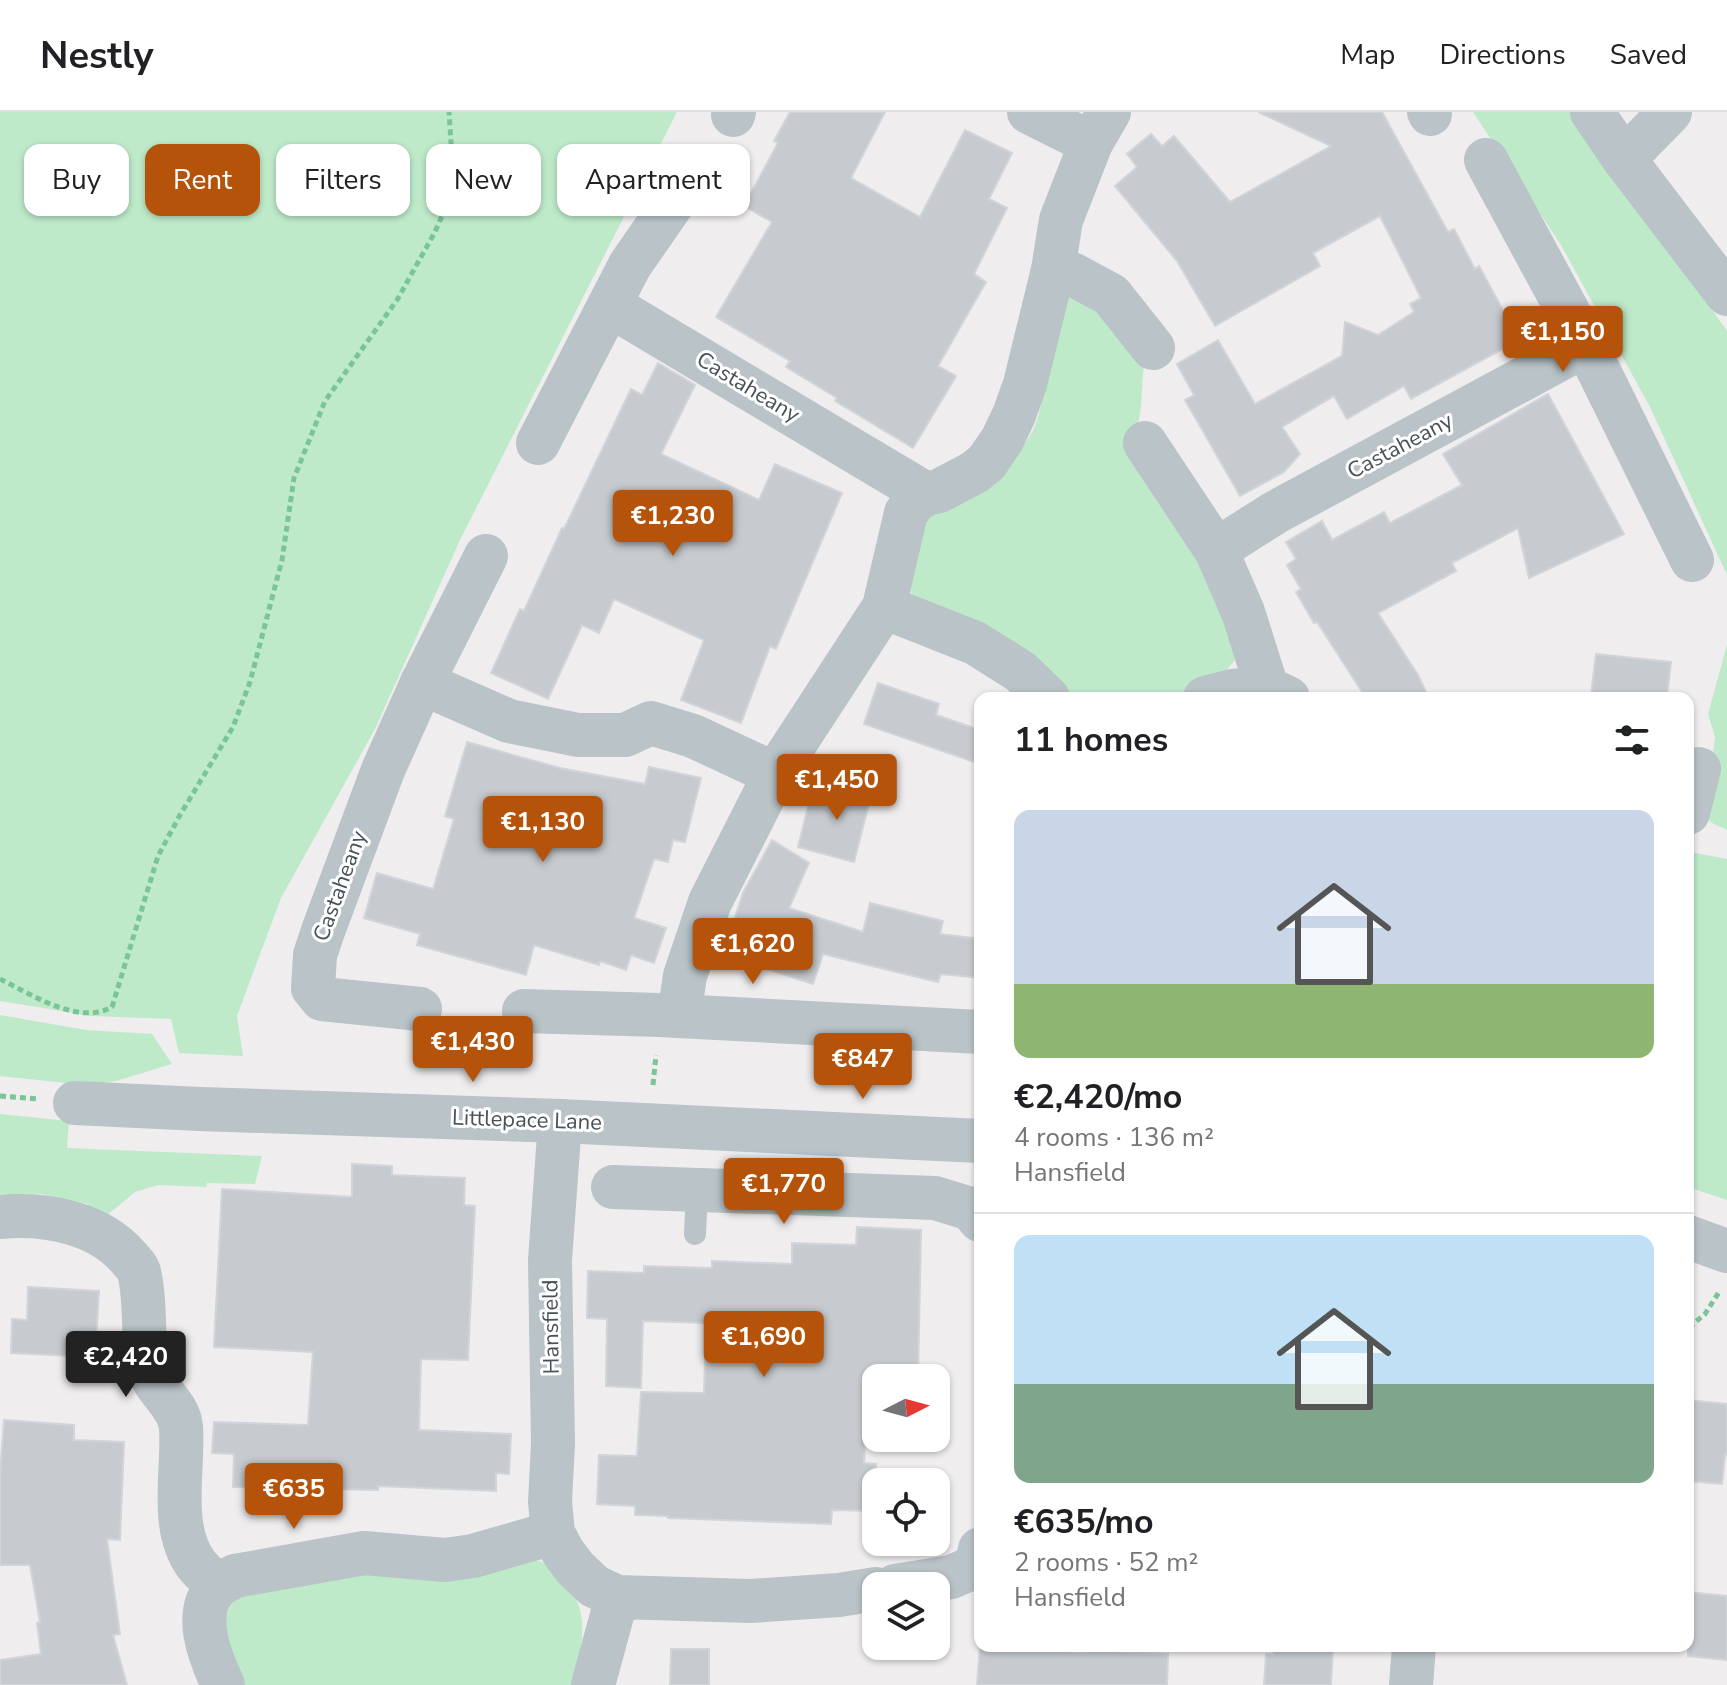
<!DOCTYPE html>
<meta charset="utf-8">
<style>
:root{--surface:#fff;--page:#f6f6f6;--text:#202124;--muted:#757577;--line:#e0e0e0;--accent:#b45309}
body{margin:0;font-family:"Nunito Sans",sans-serif;background:var(--page);color:var(--text);height:100vh;display:flex;flex-direction:column;font-size:30px;white-space:nowrap}
*{box-sizing:border-box;margin:0}
p{font-size:26px;color:var(--muted)}
.icon{flex:none;width:44px;height:44px;fill:none;stroke:currentColor;stroke-width:2;stroke-linecap:round;stroke-linejoin:round}
.map{position:relative;flex:1;overflow:hidden}
.side{position:absolute;left:974px;top:580px;width:720px;height:960px;display:flex;flex-direction:column;background:var(--surface);border-radius:16px;box-shadow:0 2px 6px #0004}
.side>*{flex:none}
.top-card{position:absolute;left:24px;top:32px;width:760px;height:72px;display:flex;gap:16px}
.needle{width:52px;rotate:84deg}
.controls{position:absolute;left:862px;top:1252px;display:grid;gap:16px}
.controls a{display:grid;place-items:center;width:88px;height:88px;border-radius:16px;background:var(--surface);box-shadow:0 2px 6px #0004;font-size:40px}
.price{position:absolute;translate:-50% -68px;padding:0 18px;border-radius:8px;background:var(--accent);color:#fff;font-size:26px;line-height:52px;filter:drop-shadow(0 2px 4px #0008)}
.price::after{content:'';position:absolute;left:50%;top:48px;width:24px;height:18px;margin-left:-12px;background:inherit;clip-path:polygon(0 0,100% 0,50% 100%)}
.price.on{background:#222;color:#fff}
ul{padding:0;list-style:none}
li{display:grid;align-content:center;gap:16px;height:424px;padding:0 40px}
li+li{border-top:2px solid var(--line)}
li span{display:grid;place-items:center;height:248px;border-radius:16px;color:#555}
li>.icon{margin-inline-start:auto}
span .icon{width:144px;height:144px;fill:#fffc;stroke-width:1}
li b{font-size:34px}
h2{display:flex;justify-content:space-between;align-items:center;height:96px;padding:0 40px;font-size:34px}
.tag{padding:0 28px;border-radius:16px;background:var(--surface);box-shadow:0 2px 6px #0004;font-size:28px;line-height:72px}
.tag.on{background:var(--accent);color:#fff}
header{display:flex;align-items:center;gap:48px;box-sizing:border-box;height:112px;padding:0 40px;background:var(--surface);border-bottom:2px solid var(--line)}
header strong{font-size:38px}
nav{display:flex;gap:44px;margin-inline-start:auto;font-size:28px}
.map>svg:first-child{display:block}
.green{fill:#beeaca}
.building{fill:#c7cbcf;stroke:#d1d4d8;stroke-width:2}
.lines{fill:none;stroke-linecap:round;stroke-linejoin:round}
.path{stroke:#79c598;stroke-width:5;stroke-dasharray:6 4;stroke-linecap:butt}
.lane{stroke:#b9c3c8;stroke-width:22}
.street{stroke:#b9c3c8;stroke-width:44}
.labels{text-anchor:middle;dominant-baseline:central;stroke-width:6;stroke-linejoin:round;paint-order:stroke}
.street-label{font-size:22px;fill:#475258;stroke:#fff}
</style>
<header>
<strong>Nestly</strong>
<nav><a>Map</a><a>Directions</a><a>Saved</a></nav>
</header>
<div class="map">
<svg width="1727" height="1573" viewBox="0 0 1727 1573">
<rect width="100%" height="100%" fill="#efeded"/>
<g class="green">
<polygon points="0,0 677,0 460,428 375,617 281,786 237,904 243,944 179,941 171,907 92,904 0,889"/>
<polygon points="1473,0 1573,0 1727,219 1727,463 1650,295 1561,133"/>
<path d="M1077,174L1145,249C1140,274 1144,299 1135,322L1196,426L1241,541L1218,568L1177,586H1075L912,483L907,471L917,411C949,389 1021,350 1035,314C1047,284 1047,232 1051,199Z"/>
<polygon points="1727,533 1727,718 1712,711 1706,705 1715,625 1708,602"/>
<polygon points="1690,740 1727,747 1727,1088 1688,1075"/>
<polygon points="0,903 86,918 152,922 172,952 116,969 86,973 0,964"/>
<polygon points="0,1002 69,1009 67,1036 262,1044 255,1072 207,1071 206,1075 158,1073 135,1080 106,1104 90,1104 88,1092 41,1082 0,1085"/>
<path d="M529,1447C544,1449 551,1454 561,1465C594,1500 580,1531 575,1573H240C227,1540 215,1517 236,1484L371,1458Z"/>
</g>
<g class="building">
<polygon points="790,0 885,0 851,66 920,105 965,18 1012,41 989,87 1007,96 974,162 986,170 938,254 956,264 913,336 835,289 837,286 786,255 790,249 716,205 772,110 744,94 778,31 774,29"/>
<polygon points="1258,0 1382,0 1448,120 1454,117 1475,157 1479,154 1519,228 1411,287 1404,274 1347,307 1334,284 1282,315 1300,342 1284,360 1240,384 1185,288 1194,283 1177,252 1218,228 1255,292 1342,244 1345,210 1378,223 1414,200 1410,192 1421,186 1380,104 1313,141 1320,154 1215,214 1177,149 1115,74 1137,55 1127,42 1151,22 1162,34 1174,24 1230,90 1331,34"/>
<polygon points="658,251 695,273 661,342 759,388 775,352 842,381 776,537 770,534 741,611 681,588 704,528 614,487 599,521 582,513 548,587 491,561 520,497 524,499 562,416 564,417 631,277 642,283"/>
<polygon points="1548,282 1624,422 1529,466 1518,416 1452,451 1456,459 1378,501 1418,563 1429,586 1366,586 1317,510 1314,511 1296,480 1301,477 1287,453 1296,447 1286,430 1322,409 1332,428 1384,400 1390,411 1462,373 1443,342"/>
<polygon points="1596,542 1671,550 1667,586 1591,583"/>
<polygon points="878,571 939,592 936,603 980,618 980,652 864,612"/>
<polygon points="467,630 560,656 645,672 649,655 701,666 685,730 673,728 668,750 654,747 634,806 666,816 654,851 631,843 626,858 600,849 599,853 534,833 526,863 417,833 420,822 364,806 377,761 433,777 454,707 445,704"/>
<polygon points="835,666 873,676 854,750 798,735 809,691 827,695"/>
<polygon points="772,728 809,751 789,796 863,820 870,791 943,809 940,822 980,827 980,866 941,862 938,870 823,842 813,872 723,843 743,781"/>
<polygon points="352,1052 392,1054 392,1063 465,1066 464,1093 475,1094 468,1248 421,1247 419,1318 511,1322 509,1362 496,1361 496,1379 378,1374 378,1378 233,1375 234,1342 212,1341 214,1310 308,1313 313,1240 214,1235 222,1077 352,1085"/>
<polygon points="857,1115 921,1118 918,1266 876,1266 876,1278 868,1277 864,1351 876,1352 876,1399 832,1398 831,1412 668,1406 668,1404 635,1403 635,1394 597,1392 599,1343 637,1344 641,1280 704,1281 706,1211 643,1209 641,1276 606,1274 607,1207 587,1206 588,1159 644,1161 644,1154 712,1156 712,1149 792,1152 792,1131 856,1133"/>
<polygon points="28,1175 99,1179 95,1245 11,1241 12,1207 27,1208"/>
<polygon points="1688,1288 1727,1292 1727,1343 1725,1343 1722,1372 1688,1369"/>
<polygon points="4,1308 74,1313 74,1328 124,1330 120,1428 107,1427 120,1522 113,1523 127,1573 0,1573 0,1548 41,1542 37,1511 40,1510 30,1453 0,1453 0,1361"/>
<polygon points="1688,1480 1727,1484 1727,1548 1688,1544"/>
<polygon points="980,1533 1087,1541 1087,1538 1168,1542 1167,1573 977,1573"/>
<polygon points="1273,1534 1333,1534 1331,1573 1264,1573 1266,1542 1273,1542"/>
<polygon points="671,1537 709,1537 709,1573 670,1573"/>
</g>
<g class="lines">
<g class="path">
<path d="M0,867C31,882 78,914 112,895L158,744L180,703L233,615L250,570L282,448L294,366L325,289L397,188L435,120L454,76L449,0"/>
<polyline points="653,973 656,943"/>
<polyline points="0,984 38,987"/>
<polyline points="1688,1212 1692,1213 1705,1202 1719,1180"/>
</g>
<polyline class="lane" points="695,1122 697,1077"/>
<g class="street">
<polyline points="1029,0 1091,31"/>
<polyline points="1429,0 1430,2"/>
<polyline points="1592,0 1624,47 1727,182"/>
<polyline points="733,3 734,0"/>
<polyline points="1624,47 1670,0"/>
<polyline points="1486,48 1586,233 1692,448"/>
<polyline points="1053,158 1074,163 1111,183 1153,236"/>
<polyline points="611,194 926,382"/>
<polyline points="538,331 630,153 673,91"/>
<polyline points="1145,331 1216,438"/>
<polyline points="884,495 975,531 1021,560 1048,586"/>
<polyline points="422,571 509,609 578,623 625,623 651,611 693,624 775,662"/>
<polyline points="1205,586 1232,579 1267,576"/>
<polyline points="1288,586 1267,576 1243,500 1216,438 1276,400 1586,233"/>
<polyline points="1688,701 1699,657"/>
<polyline points="420,897 322,887 313,876 315,843 323,819 383,658 422,571 486,444"/>
<polyline points="524,899 659,903 980,920"/>
<polyline points="679,904 685,864 710,790 775,662 884,495 906,401 914,390 926,382 939,379 975,360 987,350 1002,328 1014,303 1025,272 1053,158 1061,108 1091,31 1109,0"/>
<polyline points="75,991 200,997 560,1009 980,1029"/>
<polyline points="560,1009 550,1148 553,1331 550,1390 553,1421 563,1440 575,1456 594,1474 617,1485 751,1489 839,1483 876,1477"/>
<polyline points="613,1075 935,1086 971,1097 980,1108"/>
<path d="M0,1105C45,1101 98,1110 129,1146C133,1151 137,1154 139,1160C147,1192 141,1225 149,1257C154,1278 179,1292 181,1315C184,1357 169,1415 196,1452C202,1460 211,1467 217,1474"/>
<polyline points="1688,1125 1727,1139"/>
<polyline points="895,1474 951,1465 970,1457 978,1447 980,1437"/>
<path d="M223,1573C210,1545 191,1500 218,1474C222,1470 230,1467 235,1464L364,1441L445,1448L473,1444L553,1421"/>
<polyline points="593,1573 617,1485"/>
<polyline points="1411,1573 1414,1534"/>
</g>
</g>
<g class="labels">
<g class="street-label">
<text transform="translate(748 275) rotate(31)">Castaheany</text>
<text transform="translate(1400 334) rotate(-28)">Castaheany</text>
<text transform="translate(340 774) rotate(-70)">Castaheany</text>
<text transform="translate(527 1008) rotate(2)">Littlepace Lane</text>
<text transform="translate(551 1215) rotate(-91)">Hansfield</text>
</g>
</g>
</svg>
<div class="controls">
<a><svg class="needle" viewBox="-14 -14 28 28"><path d="M0-13l5 13h-10z" fill="#e53935"/><path d="M0 13l5-13h-10z" fill="#757577"/></svg></a>
<a><svg class="icon" aria-label="locate" viewBox="0 0 24 24"><circle cx="12" cy="12" r="6"/><path d="M12 2v4M12 18v4M2 12h4M18 12h4"/></svg></a>
<a><svg class="icon" aria-label="layers" viewBox="0 0 24 24"><path d="M12 4l9 5-9 5-9-5zM3 14l9 5 9-5"/></svg></a>
</div>
<b class="price" style="left:1563px;top:262px">€1,150</b>
<b class="price" style="left:673px;top:446px">€1,230</b>
<b class="price" style="left:837px;top:710px">€1,450</b>
<b class="price" style="left:543px;top:752px">€1,130</b>
<b class="price" style="left:753px;top:874px">€1,620</b>
<b class="price" style="left:473px;top:972px">€1,430</b>
<b class="price" style="left:863px;top:989px">€847</b>
<b class="price" style="left:784px;top:1114px">€1,770</b>
<b class="price" style="left:764px;top:1267px">€1,690</b>
<b class="price on" style="left:126px;top:1287px">€2,420</b>
<b class="price" style="left:294px;top:1419px">€635</b>
<div class="top-card">
<a class="tag">Buy</a>
<a class="tag on">Rent</a>
<a class="tag">Filters</a>
<a class="tag">New</a>
<a class="tag">Apartment</a>
</div>
<section class="side">
<h2>11 homes<svg class="icon" aria-label="filters" viewBox="0 0 24 24"><path d="M4 7h16M4 17h16"/><circle cx="9" cy="7" r="2"/><circle cx="15" cy="17" r="2"/></svg></h2>
<ul>
<li><span style="background:linear-gradient(#c9d6e8 70%,#8fb573 0)"><svg class="icon" aria-label="home" viewBox="0 0 24 24"><path d="M3 11l9-7 9 7M6 9v11h12V9"/></svg></span><div><b>€2,420/mo</b><p>4 rooms · 136 m²</p><p>Hansfield</p></div></li>
<li><span style="background:linear-gradient(#bfe0f5 60%,#7fa58c 0)"><svg class="icon" aria-label="home" viewBox="0 0 24 24"><path d="M3 11l9-7 9 7M6 9v11h12V9"/></svg></span><div><b>€635/mo</b><p>2 rooms · 52 m²</p><p>Hansfield</p></div></li>
</ul>
</section>
</div>
